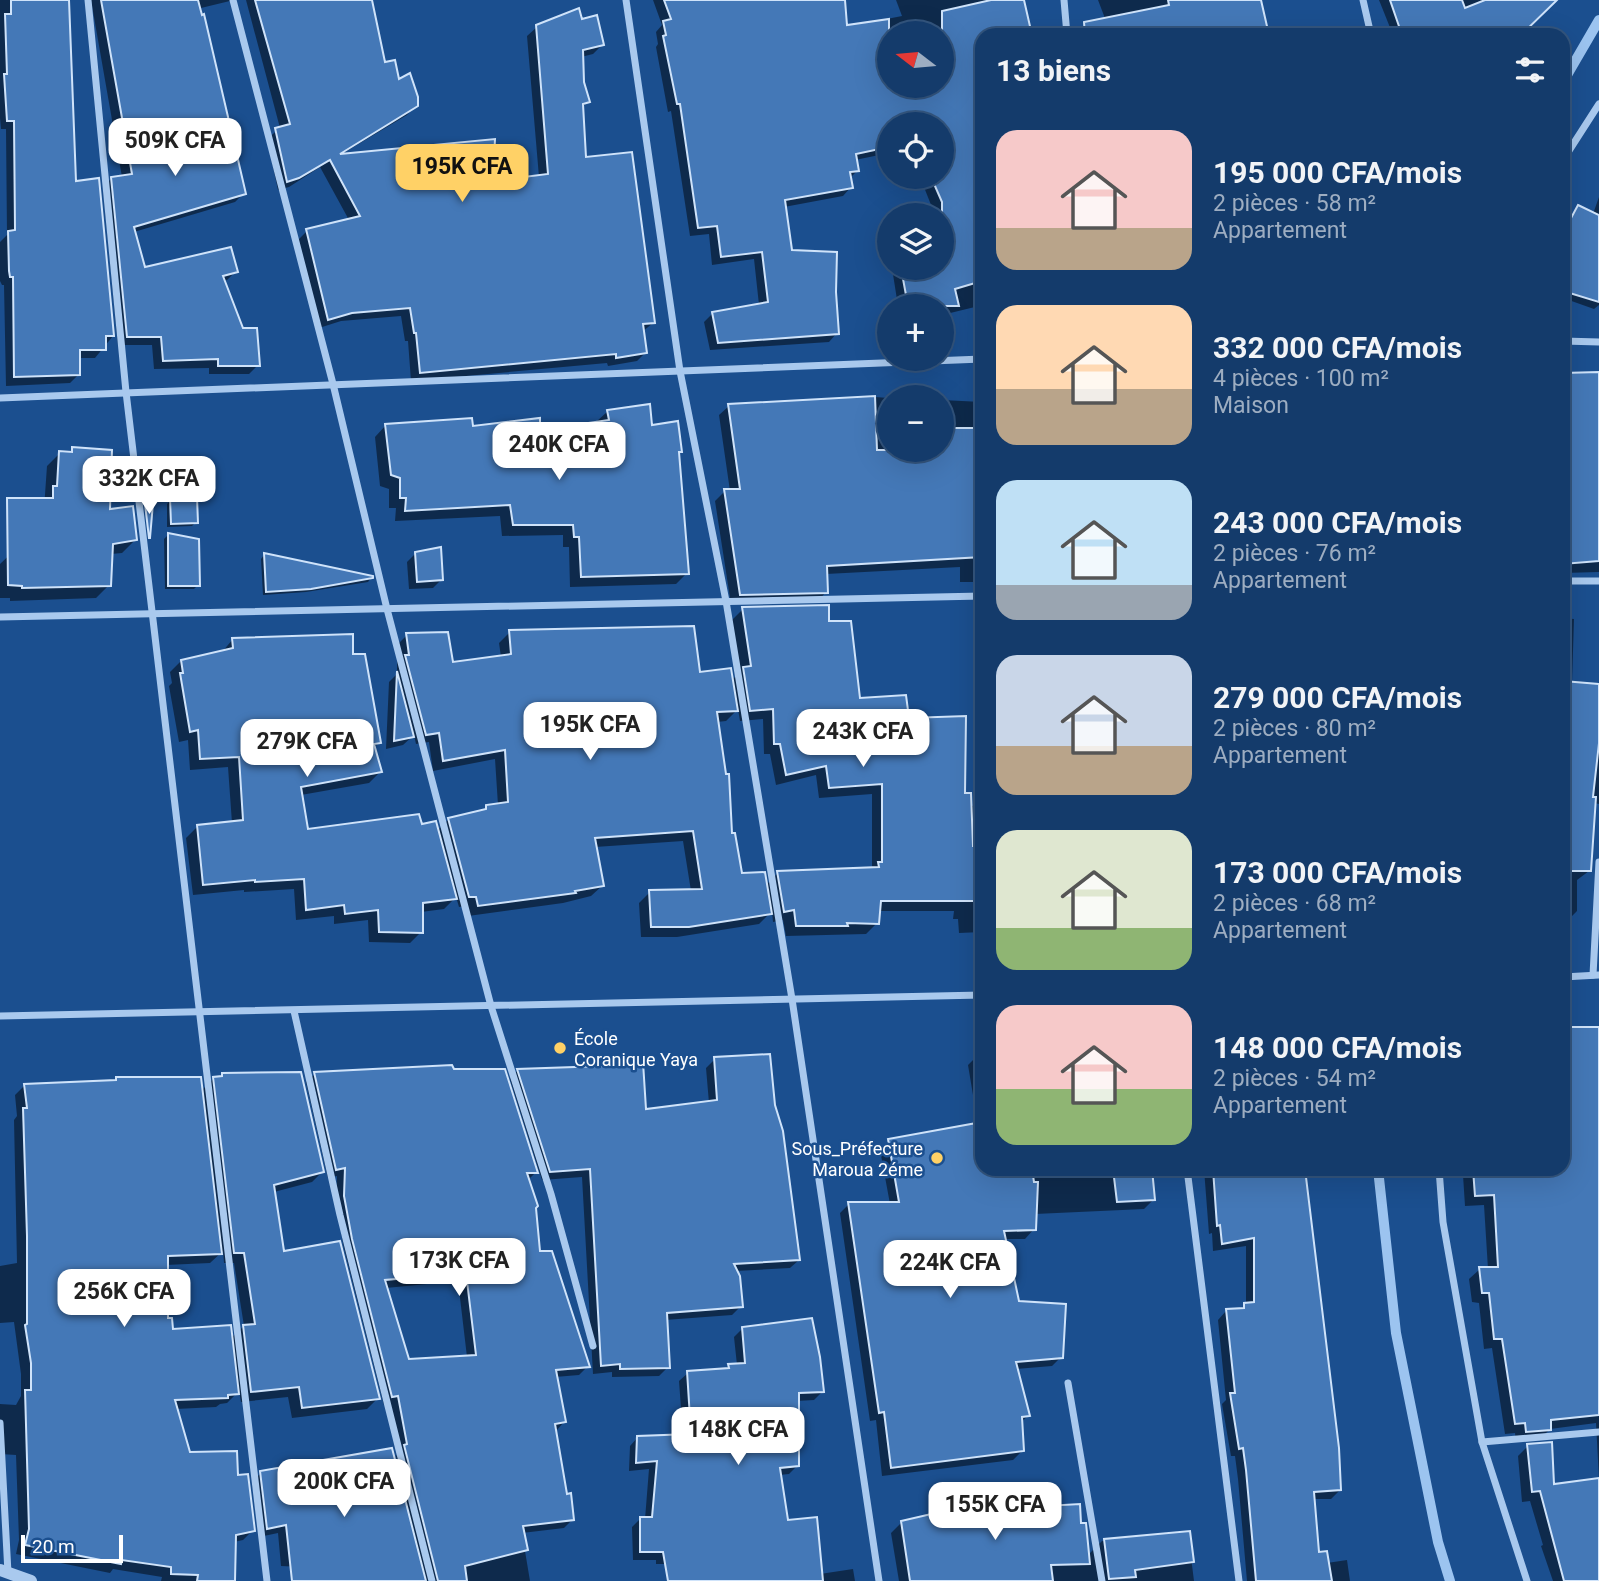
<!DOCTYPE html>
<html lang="fr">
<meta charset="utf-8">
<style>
:root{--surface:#143b6b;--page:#214673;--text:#f1f3f6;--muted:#9dadc1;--line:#33557e;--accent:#ffd166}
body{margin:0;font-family:Roboto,sans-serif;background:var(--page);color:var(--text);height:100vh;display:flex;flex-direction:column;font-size:26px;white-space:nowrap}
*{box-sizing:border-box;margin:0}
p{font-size:23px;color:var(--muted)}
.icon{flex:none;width:38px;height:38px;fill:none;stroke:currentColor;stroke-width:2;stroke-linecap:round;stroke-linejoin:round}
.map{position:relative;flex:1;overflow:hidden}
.sheet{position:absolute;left:975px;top:28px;width:595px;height:1148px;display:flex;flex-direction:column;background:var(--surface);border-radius:21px;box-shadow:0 7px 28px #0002,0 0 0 2px var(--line)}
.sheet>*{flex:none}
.needle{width:46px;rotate:286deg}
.fabs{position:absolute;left:877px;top:21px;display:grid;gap:14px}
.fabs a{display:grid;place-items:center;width:77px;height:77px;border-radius:50%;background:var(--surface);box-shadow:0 7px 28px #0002,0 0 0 2px var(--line);font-size:35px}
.scale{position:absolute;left:21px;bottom:18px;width:102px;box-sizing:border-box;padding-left:7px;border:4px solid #fff;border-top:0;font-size:19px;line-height:24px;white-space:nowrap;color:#fff;-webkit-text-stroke:5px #1b4f8f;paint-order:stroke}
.price{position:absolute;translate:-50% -60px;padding:0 16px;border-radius:14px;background:#fff;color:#222;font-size:23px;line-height:46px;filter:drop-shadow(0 2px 4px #0008)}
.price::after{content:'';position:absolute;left:50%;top:42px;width:21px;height:16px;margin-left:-10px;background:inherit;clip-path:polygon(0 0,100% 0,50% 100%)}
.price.current{background:var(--accent);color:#111}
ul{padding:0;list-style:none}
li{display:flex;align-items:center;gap:21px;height:175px;padding:0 21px}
li span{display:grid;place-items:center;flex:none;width:196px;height:140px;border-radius:21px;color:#555}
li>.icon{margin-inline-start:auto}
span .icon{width:84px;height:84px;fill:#fffc;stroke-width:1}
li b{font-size:30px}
h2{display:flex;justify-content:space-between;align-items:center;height:84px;padding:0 21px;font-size:30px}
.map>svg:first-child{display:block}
.shadow{fill:#0007;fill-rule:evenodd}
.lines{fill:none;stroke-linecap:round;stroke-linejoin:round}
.stream{stroke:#9cc4f0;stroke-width:10}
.building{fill:#4478b7;stroke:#cfe3fa;stroke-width:2;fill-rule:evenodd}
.minor{stroke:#a9c9ee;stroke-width:7}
.tertiary{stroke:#a9c9ee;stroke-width:12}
.poi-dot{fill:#ffd166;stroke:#1b4f8f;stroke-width:2.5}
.labels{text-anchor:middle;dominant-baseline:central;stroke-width:5;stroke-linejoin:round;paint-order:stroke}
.poi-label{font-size:18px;fill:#fff;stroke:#1b4f8f;text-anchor:start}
</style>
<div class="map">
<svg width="1599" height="1581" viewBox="0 0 1599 1581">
<rect width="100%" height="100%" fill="#1b4f8f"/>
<g class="shadow">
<polygon points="0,0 67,0 74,183 113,336 95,358 78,358 79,374 70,383 6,386 4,285 2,285 0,281 0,242 7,235 6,129 1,129 0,118"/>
<polygon points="91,0 234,0 201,8 244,193 235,202 134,232 144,270 236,271 227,280 223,281 258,365 249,374 209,374 209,368 154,369 152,345 118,345 103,187 112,178 122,177"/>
<polygon points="246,0 371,0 384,65 416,105 407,115 340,155 491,183 539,177 527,36 537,27 581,21 602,45 593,54 581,57 583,82 588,101 582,108 585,159 653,323 642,332 646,352 637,361 608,366 607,363 411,381 408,341 405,341 401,316 341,321 319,328 298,240 307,231 349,220 320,167 289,187 278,190 267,139 280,128"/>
<path d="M653,0H843L846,27L902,16L896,0H1022L1030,35H982V326L979,306L942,315V306H892H898L892,268H942V215H935L920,177H942V124H889V153L855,160L858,170L850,178L851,187L843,196L784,207L791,252L834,292L837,333L829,342L710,350L704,322L713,313L759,305L754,259L712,265L709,234L690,236L671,111L668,112L656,47L658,44L656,32L662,25ZM889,33H942V86H889Z"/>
<polygon points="1098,0 1245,0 1267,35 1102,35 1106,21"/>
<polygon points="1379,0 1555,0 1519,35 1393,35"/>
<polygon points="1599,197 1599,305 1594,309 1563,298 1563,232 1571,216 1579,208 1593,214"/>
<polygon points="889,309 889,347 885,348 883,315"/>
<polygon points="1599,374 1599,572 1563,573 1563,375"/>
<polygon points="875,397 889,398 889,450 942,450 942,400 982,402 982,582 960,582 960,567 826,574 826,592 817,602 731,604 715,501 725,491 730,491 719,415 729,406"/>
<polygon points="608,411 651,427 680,451 678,454 687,573 676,584 570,587 569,547 563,547 563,535 502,536 500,516 395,521 396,508 389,508 389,489 380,486 375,437 386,425 539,432 596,422"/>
<polygon points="73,449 108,511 136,539 122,553 111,554 109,585 96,598 10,601 10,598 0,598 0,564 43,523 47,466 60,453 68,453"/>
<polygon points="171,500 196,522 192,526 167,527 167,504"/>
<polygon points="168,535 198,585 194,589 165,589 164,539"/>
<polygon points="415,554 441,580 433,588 409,589 407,562"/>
<polygon points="264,555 371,578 368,582 306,592 263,595 261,559"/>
<path d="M743,609L828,623L859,700L907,720L970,806L982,805V932L959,933L958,919H953L954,911H878L877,923L866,934L786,936L783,920L773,922L772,911L759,924L677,937H641L639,903L650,892L691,891L683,841L595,847L602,886L591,896L563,903L468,916L466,906L459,907L456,897L444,909L421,912V932L410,943L369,942L368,920L334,924V916L296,920L294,889L244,892V890L193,895L186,838L197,827L232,823L228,767L190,770L188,740L179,742L169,686L172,683L170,672L181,661L222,652L233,639L351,656L379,743L373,748L380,772L369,783L301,795L306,831L420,826L437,831L449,819L498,805L495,759L433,771L429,742L416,744L414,735L403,745L386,749L389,682L397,674V645L407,635L451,664L501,657L499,643L510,632L731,681L740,672L732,620ZM738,709L740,721L763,719L764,754H770L776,785L816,775L819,798L872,794V869L778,873L765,886L740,875L731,835L717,722L726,721Z"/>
<polygon points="1563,618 1574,619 1572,683 1599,686 1599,804 1594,803 1589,871 1577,880 1577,911 1567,921 1563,921"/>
<polygon points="1571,1026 1571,1029 1599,1029 1599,1479 1596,1423 1550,1429 1539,1440 1516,1442 1515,1433 1505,1434 1492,1348 1484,1349 1479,1303 1472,1302 1469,1279 1480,1269 1488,1269 1484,1205 1465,1206 1463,1175 1469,1169 1563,1169 1563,1027"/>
<polygon points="982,1055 982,1169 1150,1169 1153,1200 1144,1209 1035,1214 1034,1229 1025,1239 1004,1239 1018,1302 1061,1357 1052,1366 1016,1369 1029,1415 1020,1423 1022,1451 1013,1460 882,1476 876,1420 870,1421 840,1213 849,1204 890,1204 880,1150 889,1141 978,1125 968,1065 977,1056"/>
<polygon points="715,1059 773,1105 799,1260 790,1268 736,1271 741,1306 732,1315 665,1320 668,1367 659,1376 612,1377 612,1372 593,1374 582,1177 542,1180 510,1079 518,1070 644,1111 709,1103 706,1068"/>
<path d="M315,1074L536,1172L527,1181L539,1253L588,1366L579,1375L555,1377L564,1422L556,1431L566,1496L573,1519L564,1528L522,1533L530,1581H368L366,1570L281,1566L278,1533L259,1537L252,1482L261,1473L406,1496L396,1456L399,1453L390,1404L384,1405L344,1248L336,1205L337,1176L328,1178L306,1082ZM458,1281L467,1357L407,1360L386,1288Z"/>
<path d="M223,1075L322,1172L312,1182L274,1192L283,1253L378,1398L367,1409L292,1418L288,1397L241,1402L239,1391L227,1403L220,1404L216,1407L176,1409L189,1454L236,1478L253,1530L243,1540L234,1542L231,1581H161L162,1577L113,1569L110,1573L16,1554L19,1540L16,1455L0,1454V1404L16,1405L21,1396V1374L14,1322L0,1323V1266L17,1263L14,1120L17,1116L15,1095L25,1085L201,1091L214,1078H219ZM223,1251L224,1263H234L244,1326L230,1339L172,1331L167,1320L166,1265L210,1263Z"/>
<polygon points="1204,1169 1304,1169 1340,1490 1331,1499 1313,1499 1318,1554 1327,1563 1347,1560 1350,1581 1247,1581 1238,1479 1235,1456 1231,1456 1222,1404 1226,1400 1218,1320 1226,1311 1239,1310 1246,1305 1246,1246 1213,1251 1212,1233 1209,1234"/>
<polygon points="742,1329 822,1392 814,1400 797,1401 797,1466 789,1474 779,1475 787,1522 820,1574 853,1569 855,1581 721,1581 721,1564 656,1564 656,1560 633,1560 632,1527 640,1519 645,1519 649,1469 629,1471 630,1446 638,1437 683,1436 679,1381 688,1373 725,1370 729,1366 737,1365 734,1337"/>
<polygon points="1528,1446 1552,1486 1599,1480 1599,1581 1553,1581 1541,1546 1543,1545 1530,1501 1522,1502 1518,1456"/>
<polygon points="1027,1508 1084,1525 1089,1554 1102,1541 1188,1533 1194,1581 899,1581 891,1533 902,1522"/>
</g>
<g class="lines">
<g class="stream">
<polyline points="1563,82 1599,20"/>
<polyline points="1378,1169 1396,1333 1438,1542 1450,1581"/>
</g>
</g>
<g class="building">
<polygon points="11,0 69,0 76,181 99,178 114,336 106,336 106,350 80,350 80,375 14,377 13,277 10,277 9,271 8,231 15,230 14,121 7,121 4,74 7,74 5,14 11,14"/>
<polygon points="101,0 198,0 202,15 204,14 246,194 134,227 145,267 231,247 238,272 223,276 243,328 257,328 260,366 218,366 218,359 163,361 161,337 127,337 111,177 132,174"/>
<polygon points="255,0 372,0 385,62 395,60 399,79 410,73 418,97 418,106 340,154 495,139 493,181 548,174 536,25 579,8 582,19 597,15 604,45 583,50 584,82 590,102 583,104 586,157 632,152 655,323 643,324 647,353 616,358 616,354 420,373 416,333 414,333 410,308 352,313 328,320 306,229 360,216 330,160 299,178 287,182 275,128 290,124"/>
<polygon points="664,0 845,0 847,25 889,19 889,86 942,86 942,11 991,0 1024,0 1032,35 982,35 982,281 955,289 959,306 908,306 901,268 942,268 942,202 931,177 942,177 942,124 889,124 889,147 856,154 859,171 850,172 853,188 785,200 792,250 837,252 836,292 839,334 718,343 712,312 768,302 762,252 721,257 717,226 698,228 680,104 677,104 663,36 666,35 663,21 671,19"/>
<polygon points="1168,0 1261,0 1269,35 1085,35 1084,22 1169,5"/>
<polygon points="1390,0 1462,0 1465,8 1485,0 1557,0 1521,35 1402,35"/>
<polygon points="1578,205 1599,215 1599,302 1563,291 1563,233"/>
<polygon points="1599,372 1599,561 1563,564 1563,373"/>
<polygon points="875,396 877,450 942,450 942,428 982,428 982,557 827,566 828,593 740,595 724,489 740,489 728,404"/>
<polygon points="650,404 652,425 678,421 682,452 679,452 689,574 581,577 579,537 574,537 573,525 513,525 510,505 405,511 406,498 400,498 400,478 391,475 385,424 472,418 473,426 540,418 540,430 609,420 607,410"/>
<polygon points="72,447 112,450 110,509 133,506 137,540 113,544 111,586 22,588 22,586 8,585 7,498 53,498 53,486 57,486 59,451 72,452"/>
<polygon points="197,497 198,523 171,524 170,498"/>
<polygon points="153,503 150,538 149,538 145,504"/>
<polygon points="168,533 199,539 200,586 168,586"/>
<polygon points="441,547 443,580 417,582 415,552"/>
<polygon points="264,553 373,576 373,578 311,589 266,592"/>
<polygon points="829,605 829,621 851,621 860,698 906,695 909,718 966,716 965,793 971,793 973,846 982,846 982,901 881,901 879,924 847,923 848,926 796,926 794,910 784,912 777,871 879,867 878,862 882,862 882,784 829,788 826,766 786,775 780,744 774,744 773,709 750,711 743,667 751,666 742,607"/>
<polygon points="694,626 700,672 731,668 738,711 717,712 726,774 729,774 732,833 735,833 742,873 765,872 772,914 689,927 651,927 649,890 702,889 693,831 595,838 604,886 575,891 576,893 478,906 476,897 469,897 448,818 486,809 486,805 508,802 505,750 443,761 439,733 426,735 405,655 409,655 406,633 448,632 453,662 511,654 509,630"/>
<polygon points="353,634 353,654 365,654 381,743 374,744 382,772 301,787 308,829 419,814 422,824 436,821 457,899 423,903 423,933 379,932 378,910 345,914 344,905 306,910 304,879 255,882 255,880 203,885 197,825 243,820 239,757 200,759 198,730 190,732 180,673 183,673 181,660 233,648 232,638"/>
<polygon points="397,671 414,737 394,741"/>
<polygon points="1563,681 1599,684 1599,743 1593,797 1596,797 1591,871 1563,871"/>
<polygon points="1563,1027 1599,1027 1599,1415 1551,1420 1551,1430 1526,1432 1525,1423 1515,1424 1502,1339 1494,1339 1489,1293 1482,1293 1479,1267 1498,1267 1494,1195 1475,1196 1473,1169 1563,1169"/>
<polygon points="770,1054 775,1105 783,1131 800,1260 734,1264 740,1276 743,1307 667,1313 670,1368 620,1369 620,1364 601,1366 590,1169 550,1172 517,1069 604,1066 643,1062 646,1109 717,1100 714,1057"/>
<path d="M452,1065L454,1069H505L538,1173H527L538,1206L536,1208L540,1251H552L590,1367L556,1370L566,1422L555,1424L567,1494L571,1493L574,1520L523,1526L528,1550L465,1566L467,1581H438L404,1445L407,1444L398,1396L392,1397L352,1239L344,1196L345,1168L336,1170L314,1072ZM466,1273L476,1355L409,1359L385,1280Z"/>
<polygon points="301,1072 324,1172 274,1185 284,1251 340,1241 380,1399 302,1408 299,1387 251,1392 243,1325 255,1324 244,1253 234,1253 213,1077 222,1076 222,1073"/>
<polygon points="116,1077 201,1077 222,1254 168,1256 168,1318 172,1318 173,1329 231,1325 239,1394 228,1395 228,1398 175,1400 190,1452 237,1451 238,1475 248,1474 255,1531 236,1535 235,1581 197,1581 198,1575 171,1574 171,1567 122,1560 121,1564 25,1545 29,1529 25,1390 31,1390 31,1363 25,1325 27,1324 27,1236 23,1108 27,1108 24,1084 116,1080"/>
<polygon points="982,1122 982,1169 1032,1169 1034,1182 1038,1182 1036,1230 1004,1231 1019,1301 1066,1304 1063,1358 1016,1362 1030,1416 1022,1417 1024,1451 891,1468 884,1412 879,1413 848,1202 899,1202 888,1139"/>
<polygon points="1113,1169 1152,1169 1155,1200 1117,1202"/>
<polygon points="1213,1169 1305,1169 1339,1448 1341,1490 1314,1492 1319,1552 1327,1551 1332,1581 1256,1581 1246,1470 1243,1448 1239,1449 1230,1393 1235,1393 1226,1309 1244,1308 1244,1303 1254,1302 1254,1238 1222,1244 1220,1225 1217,1226"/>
<polygon points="812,1318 820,1357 824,1392 799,1393 799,1466 780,1468 788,1520 817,1517 823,1581 668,1581 663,1552 640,1552 640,1517 652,1517 657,1461 636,1463 637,1436 691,1434 687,1371 729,1368 728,1364 745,1363 742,1327"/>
<polygon points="1552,1442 1554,1484 1599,1478 1599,1581 1564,1581 1540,1491 1532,1492 1527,1444"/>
<polygon points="392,1448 426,1581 292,1581 286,1525 267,1529 260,1471"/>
<polygon points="1027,1492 1028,1507 1080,1504 1081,1523 1086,1523 1090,1564 1051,1565 1053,1581 910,1581 901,1521"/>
<polygon points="1190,1531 1194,1562 1135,1570 1136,1577 1109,1579 1104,1539"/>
</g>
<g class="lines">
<g class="minor">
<polyline points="88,0 126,392 267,1581"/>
<polyline points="233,0 333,384 387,609 491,1006 551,1194 593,1346"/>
<polyline points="626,0 680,371 726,601 792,999 879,1581"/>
<polyline points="1064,0 1067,35"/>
<polyline points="1363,0 1371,35"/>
<polyline points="1563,160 1599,104"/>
<polyline points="1563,341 1599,342"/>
<polyline points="0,398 982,359"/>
<polyline points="1563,581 1599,581"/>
<polyline points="0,617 982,596"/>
<polyline points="1593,975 1599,862"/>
<polyline points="1563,977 1599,975"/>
<polyline points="294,1011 340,1215 432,1581"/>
<polyline points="0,1016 982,995"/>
<polyline points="1187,1169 1239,1581"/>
<polyline points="1439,1169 1443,1222 1482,1442 1527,1581"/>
<polyline points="1068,1383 1102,1581"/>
<polyline points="0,1423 8,1573"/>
<polyline points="1482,1442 1599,1432"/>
</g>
<polyline class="tertiary" points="0,1570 31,1581"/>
</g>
<g class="poi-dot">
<circle cx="560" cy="1048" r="7"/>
<circle cx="937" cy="1158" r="7"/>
</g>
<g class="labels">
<g class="poi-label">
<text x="574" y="1038">École<tspan x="574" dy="21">Coranique Yaya</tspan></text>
<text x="923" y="1148" text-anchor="end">Sous_Préfecture<tspan x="923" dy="21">Maroua 2éme</tspan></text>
</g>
</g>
</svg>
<div class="fabs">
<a><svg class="needle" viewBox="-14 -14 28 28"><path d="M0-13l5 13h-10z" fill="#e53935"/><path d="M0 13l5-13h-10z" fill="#9dadc1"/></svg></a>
<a><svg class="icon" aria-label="locate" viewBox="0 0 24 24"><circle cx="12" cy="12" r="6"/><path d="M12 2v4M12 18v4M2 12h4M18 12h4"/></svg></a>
<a><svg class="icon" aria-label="layers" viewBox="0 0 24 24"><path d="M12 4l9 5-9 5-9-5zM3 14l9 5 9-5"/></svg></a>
<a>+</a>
<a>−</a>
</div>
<div class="scale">20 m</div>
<b class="price" style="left:175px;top:178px">509K CFA</b>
<b class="price current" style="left:462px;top:204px">195K CFA</b>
<b class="price" style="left:559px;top:482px">240K CFA</b>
<b class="price" style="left:149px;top:516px">332K CFA</b>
<b class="price" style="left:590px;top:762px">195K CFA</b>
<b class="price" style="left:863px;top:769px">243K CFA</b>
<b class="price" style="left:307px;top:779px">279K CFA</b>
<b class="price" style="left:459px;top:1298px">173K CFA</b>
<b class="price" style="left:950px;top:1300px">224K CFA</b>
<b class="price" style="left:124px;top:1329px">256K CFA</b>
<b class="price" style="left:738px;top:1467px">148K CFA</b>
<b class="price" style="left:344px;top:1519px">200K CFA</b>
<b class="price" style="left:995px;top:1542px">155K CFA</b>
<section class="sheet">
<h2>13 biens<svg class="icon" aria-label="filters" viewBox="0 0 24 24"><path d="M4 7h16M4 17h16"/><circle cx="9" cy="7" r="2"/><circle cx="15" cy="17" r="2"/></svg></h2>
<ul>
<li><span style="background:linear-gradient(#f6c9c9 70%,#b9a48a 0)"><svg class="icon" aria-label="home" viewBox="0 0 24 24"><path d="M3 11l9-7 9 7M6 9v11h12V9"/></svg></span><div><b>195 000 CFA/mois</b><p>2 pièces · 58 m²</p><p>Appartement</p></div></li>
<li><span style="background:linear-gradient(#ffd9b3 60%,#b9a48a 0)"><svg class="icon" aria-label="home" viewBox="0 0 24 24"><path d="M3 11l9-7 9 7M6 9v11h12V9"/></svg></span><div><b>332 000 CFA/mois</b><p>4 pièces · 100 m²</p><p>Maison</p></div></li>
<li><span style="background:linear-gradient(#bfe0f5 75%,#9aa5b1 0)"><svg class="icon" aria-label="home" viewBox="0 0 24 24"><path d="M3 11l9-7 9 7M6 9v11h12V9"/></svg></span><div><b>243 000 CFA/mois</b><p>2 pièces · 76 m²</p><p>Appartement</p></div></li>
<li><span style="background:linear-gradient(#c9d6e8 65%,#b9a48a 0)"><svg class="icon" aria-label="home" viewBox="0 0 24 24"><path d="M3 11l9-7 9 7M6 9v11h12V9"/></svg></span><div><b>279 000 CFA/mois</b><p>2 pièces · 80 m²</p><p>Appartement</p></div></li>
<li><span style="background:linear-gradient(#dfe7d0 70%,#8fb573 0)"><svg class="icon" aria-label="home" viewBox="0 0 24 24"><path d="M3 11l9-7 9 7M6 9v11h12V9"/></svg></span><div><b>173 000 CFA/mois</b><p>2 pièces · 68 m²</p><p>Appartement</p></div></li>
<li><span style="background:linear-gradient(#f6c9c9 60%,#8fb573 0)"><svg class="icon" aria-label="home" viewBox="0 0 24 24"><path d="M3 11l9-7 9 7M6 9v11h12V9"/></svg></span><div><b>148 000 CFA/mois</b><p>2 pièces · 54 m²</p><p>Appartement</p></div></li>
</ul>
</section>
</div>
